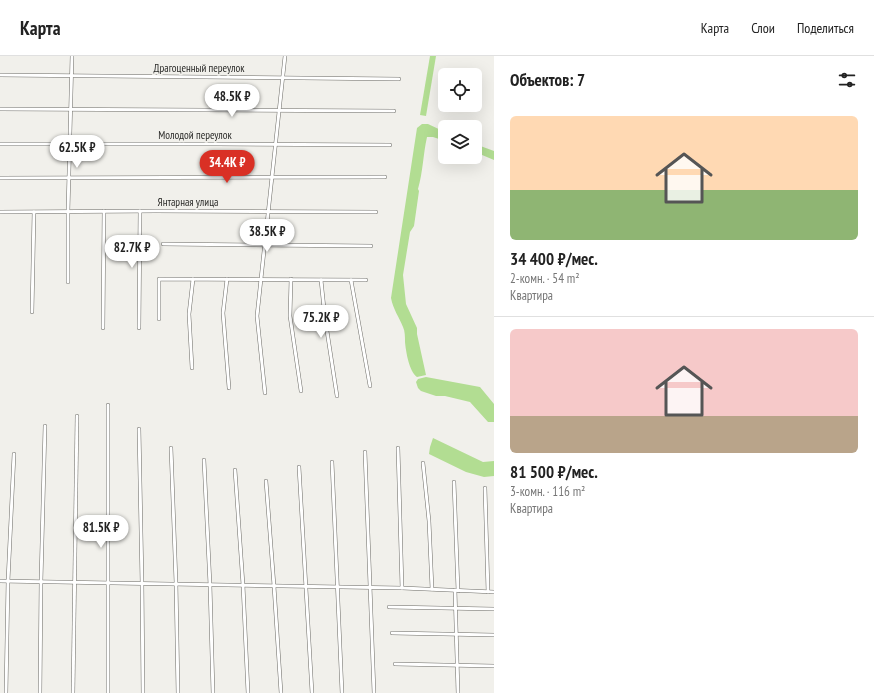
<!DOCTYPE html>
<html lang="ru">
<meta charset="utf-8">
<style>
:root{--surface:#fff;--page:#f6f6f6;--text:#222;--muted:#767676;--line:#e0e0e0;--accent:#d93025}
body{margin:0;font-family:"PT Sans Narrow",sans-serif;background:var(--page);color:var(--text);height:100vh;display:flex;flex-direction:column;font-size:15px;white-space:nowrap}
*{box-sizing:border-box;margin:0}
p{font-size:13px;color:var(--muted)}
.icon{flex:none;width:22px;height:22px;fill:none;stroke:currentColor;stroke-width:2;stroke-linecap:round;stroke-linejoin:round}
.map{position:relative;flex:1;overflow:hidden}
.side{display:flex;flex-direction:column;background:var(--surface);width:380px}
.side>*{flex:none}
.tools{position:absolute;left:438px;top:12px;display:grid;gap:8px}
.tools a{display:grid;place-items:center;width:44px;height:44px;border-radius:6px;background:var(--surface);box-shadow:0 4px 16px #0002;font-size:20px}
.price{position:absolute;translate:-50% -34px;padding:0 9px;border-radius:14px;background:#fff;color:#222;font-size:13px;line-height:26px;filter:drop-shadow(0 1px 2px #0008)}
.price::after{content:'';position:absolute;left:50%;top:24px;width:12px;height:9px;margin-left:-6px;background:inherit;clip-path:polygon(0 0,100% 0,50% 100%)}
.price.active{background:var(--accent);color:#fff}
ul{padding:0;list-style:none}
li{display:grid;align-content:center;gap:8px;height:212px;padding:0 16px}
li+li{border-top:1px solid var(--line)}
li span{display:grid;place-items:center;height:124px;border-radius:6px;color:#555}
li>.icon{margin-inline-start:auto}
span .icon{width:72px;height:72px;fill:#fffc;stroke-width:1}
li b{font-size:17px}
h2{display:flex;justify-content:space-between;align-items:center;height:48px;padding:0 16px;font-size:17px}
header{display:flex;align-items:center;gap:24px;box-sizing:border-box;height:56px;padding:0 20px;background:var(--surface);border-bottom:1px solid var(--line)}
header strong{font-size:19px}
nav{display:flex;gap:22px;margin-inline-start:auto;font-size:14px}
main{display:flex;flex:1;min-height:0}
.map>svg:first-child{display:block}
.green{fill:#b2dd92}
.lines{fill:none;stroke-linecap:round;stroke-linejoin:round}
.street-casing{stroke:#6b6a65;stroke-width:4}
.street{stroke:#fff;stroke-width:3}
.labels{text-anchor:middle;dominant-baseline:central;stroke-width:3.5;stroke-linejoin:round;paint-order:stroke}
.street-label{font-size:11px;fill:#2a2a28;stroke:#f1f0eb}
</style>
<header>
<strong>Карта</strong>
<nav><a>Карта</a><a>Слои</a><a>Поделиться</a></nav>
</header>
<main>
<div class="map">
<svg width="494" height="637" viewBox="0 0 494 637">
<rect width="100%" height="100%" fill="#f1f0eb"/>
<g class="green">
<polygon points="430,0 436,0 426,60 420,59"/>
<path d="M422,68H428L445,76V85L433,81H427C423,99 423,116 418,133L419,135L414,170L410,176L403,219L406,248L417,272V278L426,319L417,321C409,315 406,296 405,286C405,281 405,275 403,271C399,261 393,253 391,242L417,72Z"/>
<polygon points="475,88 494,95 494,104 475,96"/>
<polygon points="426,321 480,331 494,348 494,366 488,366 470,346 445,340 436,340 421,335 418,332 416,326 418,323"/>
<polygon points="433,382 483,406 494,405 494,420 484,421 466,416 429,398 430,391"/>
</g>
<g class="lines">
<defs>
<g id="street">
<polyline points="0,19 399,23"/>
<polyline points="0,53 394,55"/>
<polyline points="0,88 218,88 390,89"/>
<polyline points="0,122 385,121"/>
<polyline points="0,156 156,155 376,156"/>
<polyline points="163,188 371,190"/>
<polyline points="227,223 223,257 229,332"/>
<polyline points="291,223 290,260 301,335"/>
<polyline points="321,224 325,262 337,340"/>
<polyline points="351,224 370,330"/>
<polyline points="68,226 68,155 72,0"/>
<polyline points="32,256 34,156"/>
<polyline points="159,263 159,223 366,224"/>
<polyline points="103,272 104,155"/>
<polyline points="139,272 140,155"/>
<polyline points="192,312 189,258 193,223"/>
<polyline points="265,337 257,260 285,0"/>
<polyline points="139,373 142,527 143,637"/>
<polyline points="171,392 176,527 178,637"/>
<polyline points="365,396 374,637"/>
<polyline points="204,404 210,529 213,637"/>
<polyline points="332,406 342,637"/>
<polyline points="423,407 429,465 432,533"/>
<polyline points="299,411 312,637"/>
<polyline points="235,414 243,529 248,637"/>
<polyline points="266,425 274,530 281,637"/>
<polyline points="454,426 458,535"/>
<polyline points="485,432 488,536"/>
<polyline points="0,525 402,532 398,392"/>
<polyline points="402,532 494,536"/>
<polyline points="455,534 458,637"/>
<polyline points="389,551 494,553"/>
<polyline points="392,577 494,579"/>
<polyline points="395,608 494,610"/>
<polyline points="6,637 8,525 14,398"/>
<polyline points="40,637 41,525 45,370"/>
<polyline points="73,637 77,360"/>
<polyline points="108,637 108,349"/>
</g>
</defs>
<use href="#street" class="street-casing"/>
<use href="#street" class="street"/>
</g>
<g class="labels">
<g class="street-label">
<text x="199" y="12">Драгоценный переулок</text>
<text x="195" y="79">Молодой переулок</text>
<text x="188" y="146">Янтарная улица</text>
</g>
</g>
</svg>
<div class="tools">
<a><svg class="icon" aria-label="locate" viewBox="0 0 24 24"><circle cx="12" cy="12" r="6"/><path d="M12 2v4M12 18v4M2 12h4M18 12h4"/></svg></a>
<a><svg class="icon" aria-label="layers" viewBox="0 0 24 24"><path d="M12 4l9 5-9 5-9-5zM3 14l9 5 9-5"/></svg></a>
</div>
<b class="price" style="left:232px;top:62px">48.5K ₽</b>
<b class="price" style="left:77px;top:113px">62.5K ₽</b>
<b class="price active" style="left:227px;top:128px">34.4K ₽</b>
<b class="price" style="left:267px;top:197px">38.5K ₽</b>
<b class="price" style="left:132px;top:213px">82.7K ₽</b>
<b class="price" style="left:321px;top:283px">75.2K ₽</b>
<b class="price" style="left:101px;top:493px">81.5K ₽</b>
</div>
<section class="side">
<h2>Объектов: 7<svg class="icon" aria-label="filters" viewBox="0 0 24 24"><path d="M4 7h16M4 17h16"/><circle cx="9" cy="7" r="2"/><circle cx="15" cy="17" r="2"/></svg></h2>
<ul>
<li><span style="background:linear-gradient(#ffd9b3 60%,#8fb573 0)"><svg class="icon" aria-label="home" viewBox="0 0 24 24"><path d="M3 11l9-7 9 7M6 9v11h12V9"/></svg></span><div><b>34 400 ₽/мес.</b><p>2-комн. · 54 m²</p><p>Квартира</p></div></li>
<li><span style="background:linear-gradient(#f6c9c9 70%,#b9a48a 0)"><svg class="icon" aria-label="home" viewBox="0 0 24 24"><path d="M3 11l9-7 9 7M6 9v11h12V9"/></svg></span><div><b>81 500 ₽/мес.</b><p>3-комн. · 116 m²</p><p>Квартира</p></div></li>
</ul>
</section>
</main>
